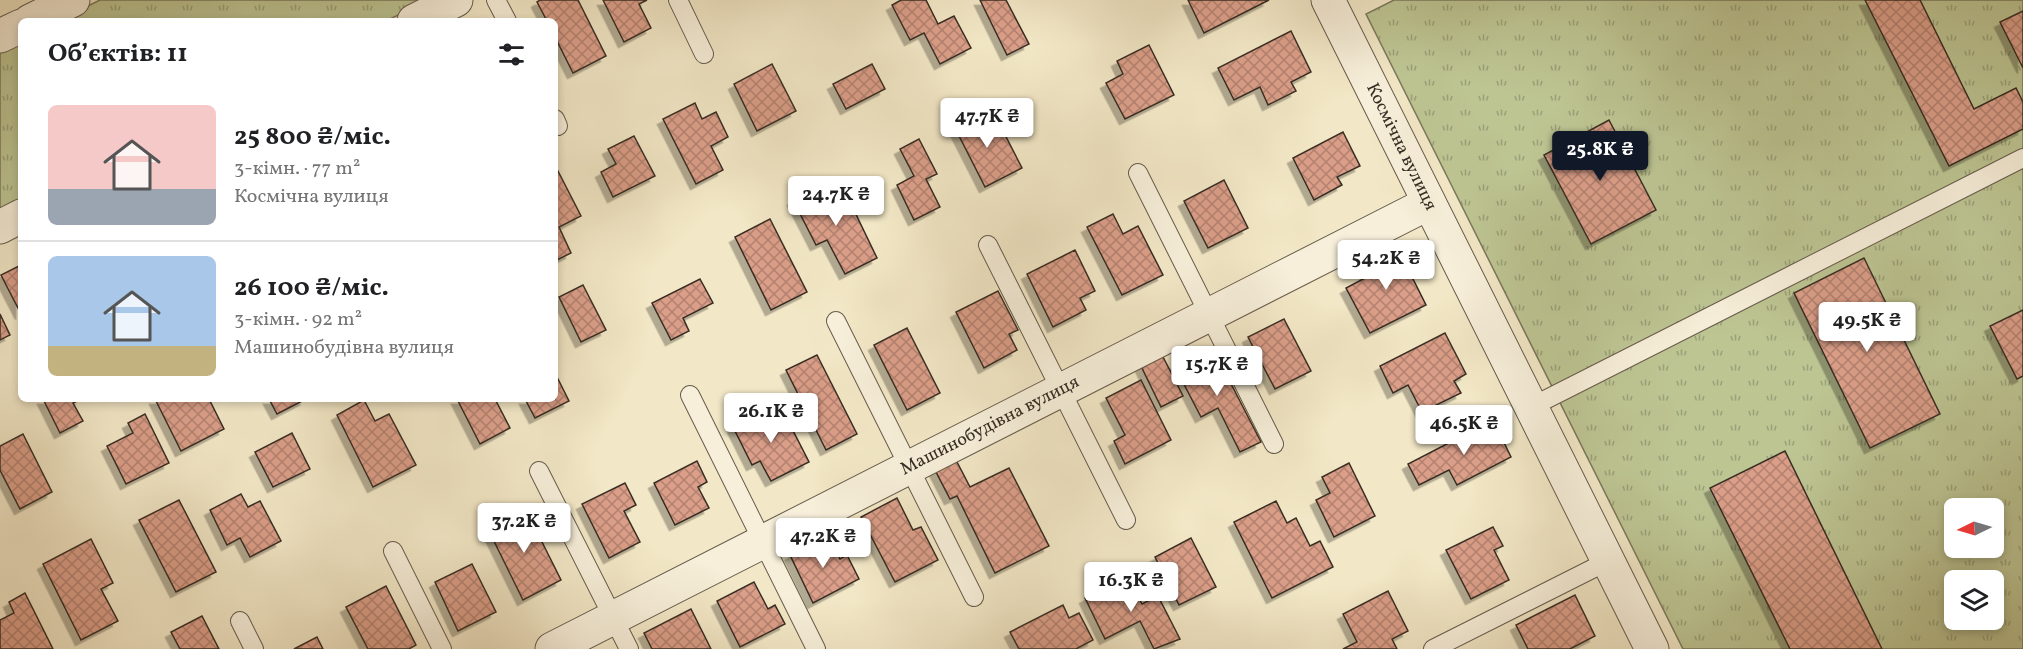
<!DOCTYPE html>
<html lang="uk">
<meta charset="utf-8">
<style>
:root{--surface:#fff;--page:#f2f2f2;--text:#202124;--muted:#757577;--line:#e0e0e0;--accent:#111827}
body{margin:0;font-family:Vollkorn,serif;background:var(--page);color:var(--text);height:100vh;display:flex;flex-direction:column;font-size:22px;white-space:nowrap}
*{box-sizing:border-box;margin:0}
p{font-size:20px;color:var(--muted)}
.icon{flex:none;width:33px;height:33px;fill:none;stroke:currentColor;stroke-width:2;stroke-linecap:round;stroke-linejoin:round}
.map{position:relative;flex:1;overflow:hidden}
.side{position:absolute;left:18px;top:18px;width:540px;height:384px;display:flex;flex-direction:column;background:var(--surface);border-radius:9px;box-shadow:0 3px 9px #0003}
.side>*{flex:none}
.needle{width:39px;rotate:265deg}
.fabs{position:absolute;left:1944px;top:498px;display:grid;gap:12px}
.fabs a{display:grid;place-items:center;width:60px;height:60px;border-radius:9px;background:var(--surface);box-shadow:0 3px 9px #0003;font-size:30px}
.price{position:absolute;translate:-50% -51px;padding:0 14px;border-radius:6px;background:#fff;color:#222;font-size:20px;line-height:39px;filter:drop-shadow(0 2px 3px #0008)}
.price::after{content:'';position:absolute;left:50%;top:36px;width:18px;height:14px;margin-left:-9px;background:inherit;clip-path:polygon(0 0,100% 0,50% 100%)}
.price.on{background:var(--accent);color:#fff}
ul{padding:0;list-style:none}
li{display:flex;align-items:center;gap:18px;height:150px;padding:0 30px}
li+li{border-top:2px solid var(--line)}
li span{display:grid;place-items:center;flex:none;width:168px;height:120px;border-radius:9px;color:#555}
li>.icon{margin-inline-start:auto}
span .icon{width:72px;height:72px;fill:#fffc;stroke-width:1}
li b{font-size:26px}
h2{display:flex;justify-content:space-between;align-items:center;height:72px;padding:0 30px;font-size:26px}
.map>svg:first-child{display:block}
.grass{fill:url(#grass-tufts);stroke:#7a795c;stroke-width:1.5;fill-rule:evenodd}
.building{fill:url(#building-cross-hatch);stroke:#372d24;stroke-width:1.5;filter:url(#shadow)}
.lines{fill:none;stroke-linecap:round;stroke-linejoin:round}
.lane-casing{stroke:#665c4c;stroke-width:20}
.street-casing{stroke:#665c4c;stroke-width:35}
.lane{stroke:#f7efda;stroke-width:18}
.street{stroke:#f7efda;stroke-width:33}
.labels{text-anchor:middle;dominant-baseline:central;stroke-width:6;stroke-linejoin:round;paint-order:stroke}
.street-label{font-size:18px;fill:#372d24;stroke:#f7efda}
</style>
<div class="map">
<svg width="2023" height="649" viewBox="0 0 2023 649">
<defs>
<pattern id="grass-tufts" width="24" height="20" patternUnits="userSpaceOnUse" patternTransform="scale(1.5)"><rect width="24" height="20" fill="#bdc593"/><path d="M3 7l-1-3M5 7V3M7 7l1-3M15 17l-1-3M17 17v-4M19 17l1-3" fill="none" stroke="#9aa078"/></pattern>
<pattern id="building-cross-hatch" width="8" height="8" patternUnits="userSpaceOnUse" patternTransform="scale(1.5)"><rect width="8" height="8" fill="#db9e88"/><path d="M0 0l8 8M0 8l8-8" fill="none" stroke="#b2816f"/></pattern>
<filter id="shadow"><feDropShadow dx="-5.5" dy="5.5" stdDeviation="0" flood-color="#0004"/></filter>
</defs>
<rect width="100%" height="100%" fill="#f2e7c6"/>
<filter id="stains"><feTurbulence type="fractalNoise" baseFrequency=".00333" numOctaves="4"/><feColorMatrix values="0 0 0 0 .2 0 0 0 0 .09 0 0 0 0 .02 0 0 0 .5 -.17"/></filter>
<radialGradient id="worn" r=".72"><stop offset=".6" stop-color="#630" stop-opacity="0"/><stop offset="1" stop-color="#630" stop-opacity=".3"/></radialGradient>
<g class="grass">
<polygon points="100,0 429,0 386,21 57,21"/>
<path d="M1394,0H2023V649H1683L1366,14ZM1954,508H1994V548H1954ZM1954,580H1994V620H1954Z"/>
<polygon points="21,39 21,202 0,212 0,49"/>
</g>
<g class="building">
<polygon points="540,0 578,0 606,56 573,73 555,37 555,21 547,21 537,2"/>
<polygon points="603,0 647,0 639,4 651,28 624,42"/>
<polygon points="901,0 926,0 938,24 954,16 971,48 940,64 924,33 910,40 892,5"/>
<polygon points="980,0 1006,0 1029,44 1007,55"/>
<polygon points="1188,0 1269,0 1204,33"/>
<polygon points="1865,0 1920,0 1974,109 2016,88 2023,102 2023,129 1949,166"/>
<polygon points="2023,11 2023,68 2000,22"/>
<polygon points="1291,31 1311,72 1291,82 1296,91 1268,105 1260,87 1234,100 1218,68"/>
<polygon points="1149,45 1174,95 1125,119 1106,83 1123,74 1117,61"/>
<polygon points="772,64 796,111 757,131 734,84"/>
<polygon points="872,64 885,89 846,109 833,84"/>
<polygon points="695,103 702,119 716,112 728,137 711,146 723,170 696,184 663,119"/>
<polygon points="976,110 988,133 1001,127 1022,168 985,187 952,122"/>
<polygon points="1609,120 1656,210 1591,244 1544,155"/>
<polygon points="1343,132 1360,166 1337,177 1342,185 1314,200 1293,158"/>
<polygon points="634,136 655,176 613,197 601,172 616,164 608,149"/>
<polygon points="919,139 937,174 926,179 940,207 914,220 897,185 914,176 900,149"/>
<polygon points="558,171 581,216 559,227 571,253 555,261 555,172"/>
<polygon points="1224,180 1248,228 1208,248 1184,201"/>
<polygon points="829,182 841,206 850,202 877,258 845,274 827,240 816,245 793,200"/>
<polygon points="1113,214 1123,234 1138,226 1163,275 1122,295 1087,227"/>
<polygon points="770,219 807,292 771,310 735,237"/>
<polygon points="1397,247 1426,305 1370,333 1346,288 1367,277 1361,265"/>
<polygon points="1075,250 1095,291 1080,298 1086,310 1053,327 1027,274"/>
<polygon points="1864,258 1940,414 1870,448 1794,293"/>
<polygon points="21,265 21,314 1,275"/>
<polygon points="700,279 713,303 683,318 689,331 671,340 652,303"/>
<polygon points="583,285 606,330 581,342 559,297"/>
<polygon points="998,291 1018,330 1009,334 1017,350 984,368 956,312"/>
<polygon points="2023,310 2023,376 2017,379 1990,326"/>
<polygon points="0,314 10,335 0,340"/>
<polygon points="1284,319 1311,371 1275,389 1248,337"/>
<polygon points="907,328 940,393 907,410 874,345"/>
<polygon points="1445,333 1466,374 1454,381 1461,393 1422,412 1408,385 1393,393 1380,366"/>
<polygon points="1159,349 1183,396 1161,407 1138,360"/>
<polygon points="1206,349 1222,381 1228,378 1261,442 1240,452 1218,408 1201,417 1174,365"/>
<polygon points="817,355 857,434 826,450 786,370"/>
<polygon points="555,373 569,401 535,418 525,399 555,399"/>
<polygon points="1141,380 1171,440 1125,464 1114,441 1125,435 1106,398"/>
<polygon points="43,399 81,399 73,403 83,421 60,433"/>
<polygon points="155,399 209,399 224,429 181,451"/>
<polygon points="269,399 306,399 277,414"/>
<polygon points="457,399 495,399 510,428 480,444"/>
<polygon points="364,400 375,421 389,414 416,465 373,487 337,415"/>
<polygon points="766,410 772,421 785,415 809,462 771,481 760,461 752,465 733,427"/>
<polygon points="145,414 169,463 126,484 107,446 133,433 128,423"/>
<polygon points="1493,420 1511,457 1457,485 1449,470 1419,485 1408,464"/>
<polygon points="292,433 310,469 273,487 255,452"/>
<polygon points="23,434 52,492 20,509 0,470 0,446"/>
<polygon points="1785,451 1882,649 1790,649 1710,488"/>
<polygon points="956,460 970,487 1009,468 1049,546 995,573 957,496 950,499 935,470"/>
<polygon points="697,461 707,482 698,487 709,508 675,525 654,483"/>
<polygon points="1349,463 1375,516 1334,537 1316,500 1330,493 1322,477"/>
<polygon points="625,483 636,505 624,511 640,542 609,558 582,504"/>
<polygon points="241,494 248,507 260,501 281,541 250,557 240,538 227,545 210,510"/>
<polygon points="897,498 913,530 921,527 938,560 895,582 861,517"/>
<polygon points="179,500 216,572 176,592 139,520"/>
<polygon points="1276,501 1287,523 1296,518 1310,546 1320,541 1333,567 1272,598 1234,522"/>
<polygon points="525,508 561,580 523,600 487,527"/>
<polygon points="1493,527 1503,546 1494,550 1509,580 1471,599 1446,550"/>
<polygon points="828,535 840,559 847,555 859,579 813,603 790,555"/>
<polygon points="1191,538 1216,587 1179,605 1155,557"/>
<polygon points="91,539 113,583 101,589 118,621 81,640 43,564"/>
<polygon points="472,564 496,612 458,631 435,582"/>
<polygon points="1128,576 1142,604 1158,596 1180,639 1154,649 1140,621 1105,639 1085,598"/>
<polygon points="754,582 768,609 775,605 785,624 740,647 717,601"/>
<polygon points="386,586 416,645 409,649 368,649 346,607"/>
<polygon points="1388,591 1408,631 1392,639 1397,649 1343,649 1357,642 1343,614"/>
<polygon points="25,593 53,649 0,649 0,620 14,613 9,602"/>
<polygon points="1575,595 1595,636 1570,649 1528,649 1516,625"/>
<polygon points="1063,605 1069,618 1079,613 1093,640 1076,649 1019,649 1010,632"/>
<polygon points="691,609 711,649 652,649 644,633"/>
<polygon points="202,616 219,649 180,649 171,632"/>
<polygon points="317,637 323,649 294,649"/>
</g>
<g class="lines">
<defs>
<g id="lane">
<polyline points="496,0 507,21"/>
<polyline points="678,0 704,54"/>
<polyline points="555,119 558,126"/>
<polyline points="1138,173 1274,444"/>
<polyline points="988,245 1126,520"/>
<polyline points="836,321 974,597"/>
<polyline points="690,395 816,649"/>
<polyline points="1531,407 2023,158"/>
<polyline points="539,471 629,649"/>
<polyline points="393,551 442,649"/>
<polyline points="240,621 254,649"/>
<polyline points="1433,649 1608,561"/>
</g>
<g id="street">
<polyline points="1328,0 1652,649"/>
<polyline points="30,21 73,0"/>
<polyline points="414,21 456,0"/>
<polyline points="0,36 21,26"/>
<polyline points="0,227 21,216"/>
<polyline points="552,649 1429,203"/>
</g>
</defs>
<use href="#lane" class="lane-casing"/>
<use href="#street" class="street-casing"/>
<use href="#lane" class="lane"/>
<use href="#street" class="street"/>
</g>
<g class="labels">
<g class="street-label">
<text transform="translate(1401 147) rotate(64)">Космічна вулиця</text>
<text transform="translate(990 426) rotate(-27)">Машинобудівна вулиця</text>
</g>
</g>
<rect width="100%" height="100%" filter="url(#stains)"/>
<rect width="100%" height="100%" fill="url(#worn)"/>
</svg>
<div class="fabs">
<a><svg class="needle" viewBox="-14 -14 28 28"><path d="M0-13l5 13h-10z" fill="#e53935"/><path d="M0 13l5-13h-10z" fill="#757577"/></svg></a>
<a><svg class="icon" aria-label="layers" viewBox="0 0 24 24"><path d="M12 4l9 5-9 5-9-5zM3 14l9 5 9-5"/></svg></a>
</div>
<b class="price" style="left:987px;top:149px">47.7K ₴</b>
<b class="price on" style="left:1600px;top:182px">25.8K ₴</b>
<b class="price" style="left:836px;top:227px">24.7K ₴</b>
<b class="price" style="left:1386px;top:291px">54.2K ₴</b>
<b class="price" style="left:1867px;top:353px">49.5K ₴</b>
<b class="price" style="left:1217px;top:397px">15.7K ₴</b>
<b class="price" style="left:771px;top:444px">26.1K ₴</b>
<b class="price" style="left:1464px;top:456px">46.5K ₴</b>
<b class="price" style="left:524px;top:554px">37.2K ₴</b>
<b class="price" style="left:823px;top:569px">47.2K ₴</b>
<b class="price" style="left:1131px;top:613px">16.3K ₴</b>
<section class="side">
<h2>Об’єктів: 11<svg class="icon" aria-label="filters" viewBox="0 0 24 24"><path d="M4 7h16M4 17h16"/><circle cx="9" cy="7" r="2"/><circle cx="15" cy="17" r="2"/></svg></h2>
<ul>
<li><span style="background:linear-gradient(#f6c9c9 70%,#9aa5b1 0)"><svg class="icon" aria-label="home" viewBox="0 0 24 24"><path d="M3 11l9-7 9 7M6 9v11h12V9"/></svg></span><div><b>25 800 ₴/міс.</b><p>3-кімн. · 77 m²</p><p>Космічна вулиця</p></div></li>
<li><span style="background:linear-gradient(#a9c7e8 75%,#c2b280 0)"><svg class="icon" aria-label="home" viewBox="0 0 24 24"><path d="M3 11l9-7 9 7M6 9v11h12V9"/></svg></span><div><b>26 100 ₴/міс.</b><p>3-кімн. · 92 m²</p><p>Машинобудівна вулиця</p></div></li>
</ul>
</section>
</div>
